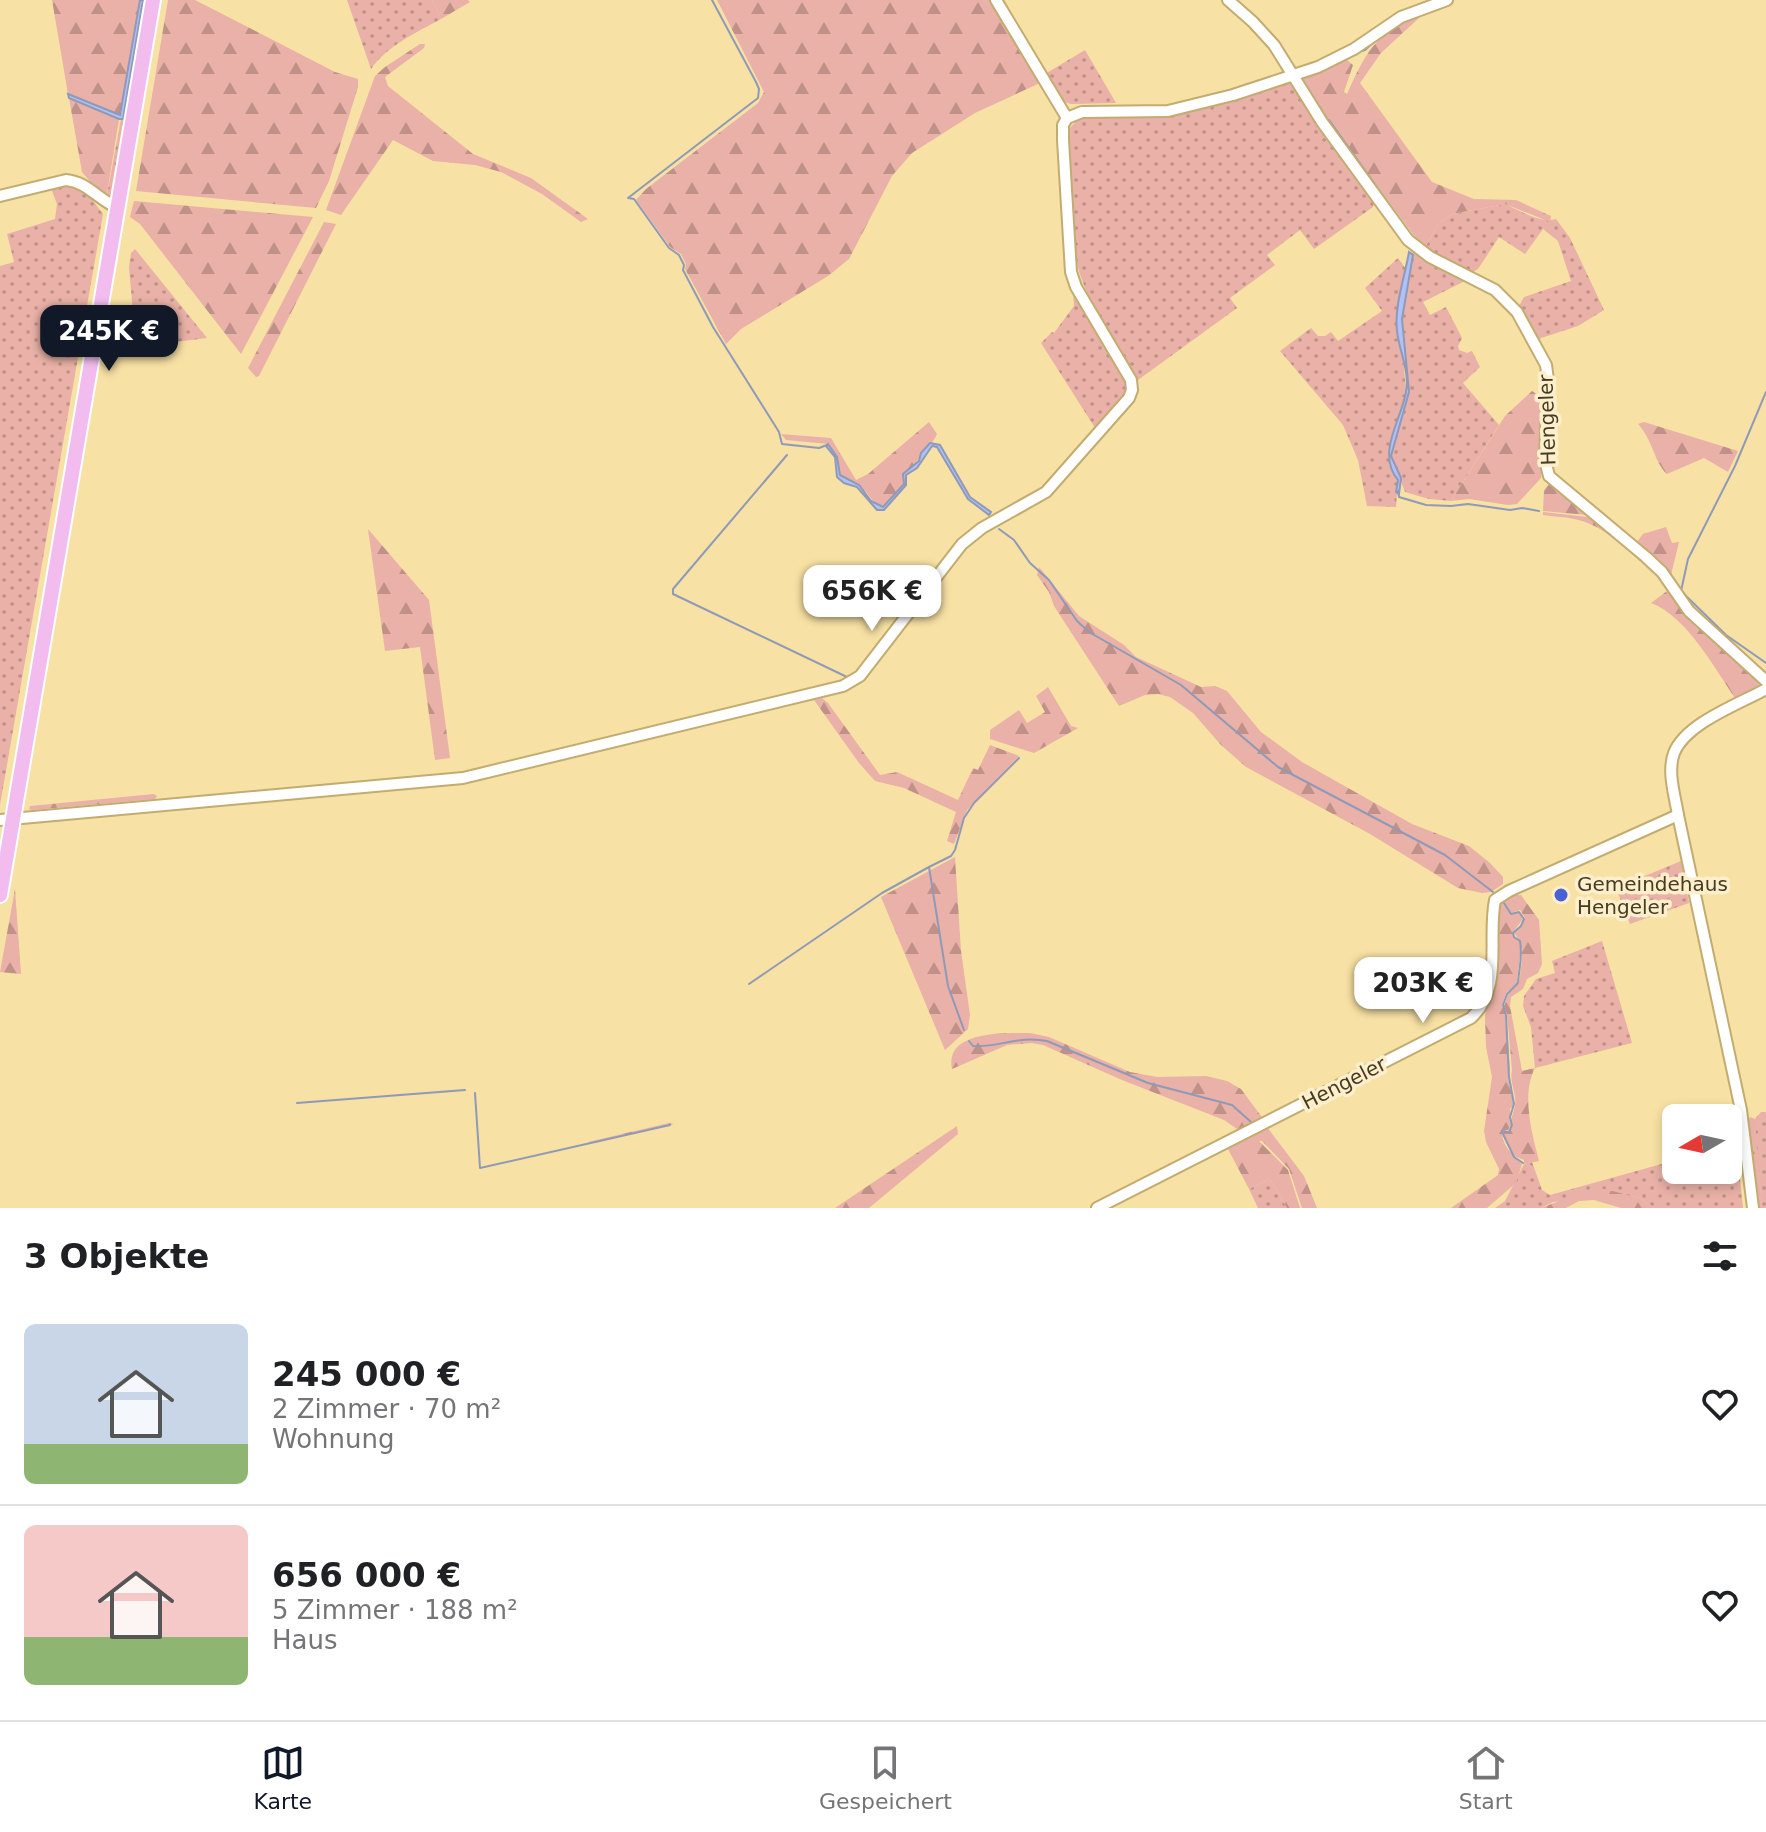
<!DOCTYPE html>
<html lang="de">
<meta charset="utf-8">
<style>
:root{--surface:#fff;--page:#f6f6f6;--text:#202124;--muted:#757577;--line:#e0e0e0;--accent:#111827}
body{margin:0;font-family:"DejaVu Sans",sans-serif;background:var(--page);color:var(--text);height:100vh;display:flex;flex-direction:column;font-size:30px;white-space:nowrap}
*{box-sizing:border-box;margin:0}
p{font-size:26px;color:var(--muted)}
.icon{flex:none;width:44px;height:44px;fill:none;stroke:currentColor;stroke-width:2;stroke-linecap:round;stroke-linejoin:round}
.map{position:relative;height:1208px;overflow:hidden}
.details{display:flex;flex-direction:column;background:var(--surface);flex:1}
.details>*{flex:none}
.needle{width:52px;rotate:261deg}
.tools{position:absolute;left:1662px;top:1104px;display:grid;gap:16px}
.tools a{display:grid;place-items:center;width:80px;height:80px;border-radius:12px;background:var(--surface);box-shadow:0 4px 12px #0003;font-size:40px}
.price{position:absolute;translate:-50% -68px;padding:0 18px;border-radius:16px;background:#fff;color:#222;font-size:26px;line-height:52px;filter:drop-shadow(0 2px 4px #0008)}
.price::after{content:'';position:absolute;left:50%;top:48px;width:24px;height:18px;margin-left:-12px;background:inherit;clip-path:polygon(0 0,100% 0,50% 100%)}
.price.on{background:var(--accent);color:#fff}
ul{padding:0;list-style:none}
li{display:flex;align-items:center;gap:24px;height:200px;padding:0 24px}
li+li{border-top:2px solid var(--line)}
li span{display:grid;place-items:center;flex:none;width:224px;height:160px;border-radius:12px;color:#555}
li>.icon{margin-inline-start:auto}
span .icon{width:96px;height:96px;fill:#fffc;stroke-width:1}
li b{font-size:34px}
h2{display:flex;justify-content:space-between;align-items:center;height:96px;padding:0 24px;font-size:34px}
.tabs{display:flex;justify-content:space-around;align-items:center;height:112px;border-top:2px solid var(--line);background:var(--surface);font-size:22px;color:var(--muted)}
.tabs a{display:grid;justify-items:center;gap:4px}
.tabs .on{color:var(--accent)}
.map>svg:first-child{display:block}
.green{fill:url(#green-dots)}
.forest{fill:url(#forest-firs)}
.water{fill:#afc2f8;stroke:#8f9ab8;stroke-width:2}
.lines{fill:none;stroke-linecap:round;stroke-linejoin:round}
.stream{stroke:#8f9ab8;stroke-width:2}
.minor-casing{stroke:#c2ac70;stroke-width:14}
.major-casing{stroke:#fff;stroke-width:18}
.minor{stroke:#fff;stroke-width:10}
.major{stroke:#f2bcee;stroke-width:14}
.poi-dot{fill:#4862d6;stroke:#fdefcb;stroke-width:3}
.labels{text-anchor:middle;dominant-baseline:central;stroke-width:7;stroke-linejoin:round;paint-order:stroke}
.street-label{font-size:20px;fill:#453c23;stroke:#fdefcb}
.poi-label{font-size:20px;fill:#453c23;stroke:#fdefcb;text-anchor:start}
</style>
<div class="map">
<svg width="1766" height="1208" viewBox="0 0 1766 1208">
<defs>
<pattern id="green-dots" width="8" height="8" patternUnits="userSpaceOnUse" patternTransform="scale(2)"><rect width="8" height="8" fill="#e9b1a7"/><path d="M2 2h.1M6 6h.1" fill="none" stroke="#bf9188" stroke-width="1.8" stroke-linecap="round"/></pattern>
<pattern id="forest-firs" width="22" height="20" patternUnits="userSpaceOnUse" patternTransform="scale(2)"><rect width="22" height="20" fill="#e9b1a7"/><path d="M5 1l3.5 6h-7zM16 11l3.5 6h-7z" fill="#bf9188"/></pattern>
</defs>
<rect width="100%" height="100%" fill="#f8e1a4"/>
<g class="green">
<polygon points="143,0 147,0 113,199 106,200"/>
<path d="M347,0H432L441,19C417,32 387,46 371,69Z"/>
<polygon points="1085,50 1116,103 1071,104 1064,102 1058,95 1045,74"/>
<path d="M1287,83L1292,85L1374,203L1373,207L1314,249L1300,230L1267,255L1275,265L1230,298L1237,308L1138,380C1119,347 1093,313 1081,277C1067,239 1068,171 1068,130L1078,119L1177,114L1214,106Z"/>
<polygon points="69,185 87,193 103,214 0,805 0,266 14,262 7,234 55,219 57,204 51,188"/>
<path d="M1505,204C1519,210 1541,224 1556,219L1570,238L1604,310L1578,326L1538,339L1519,306L1524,297L1571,281L1558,241L1543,229L1525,254L1499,237L1478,269L1473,272L1424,249L1439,223L1452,214Z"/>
<polygon points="135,249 207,338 136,347 129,267 131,253"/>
<polygon points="1411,252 1469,279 1423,302 1430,315 1446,307 1462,338 1458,346 1459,350 1467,353 1472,351 1480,367 1463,383 1499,425 1451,501 1429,499 1405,492 1391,456 1409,392 1402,319 1413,255"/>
<polygon points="1398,258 1406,269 1399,307 1406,392 1388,456 1398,480 1396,507 1367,506 1358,460 1343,425 1280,351 1311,328 1318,336 1325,336 1331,332 1338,341 1382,311 1365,288"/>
<polygon points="1073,292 1126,382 1126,396 1097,431 1041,343 1052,332 1054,333 1074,306"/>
<polygon points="1681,861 1689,903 1630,924 1616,888"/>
<polygon points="1602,941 1632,1043 1535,1068 1531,1027 1523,1006 1524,996 1536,979 1555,973 1552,961"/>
<polygon points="1761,1112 1766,1112 1766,1208 1762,1208 1755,1131 1755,1119"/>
<polygon points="1734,1119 1743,1208 1654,1208 1640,1198 1631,1196 1553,1202 1541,1208 1495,1208 1505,1201 1524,1164 1532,1162 1542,1190 1550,1195 1676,1160 1676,1170 1728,1170 1728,1125"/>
<polygon points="1270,1179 1287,1208 1258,1208 1249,1189"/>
</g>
<g class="forest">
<polygon points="52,0 140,0 120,115 68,94"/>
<polygon points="168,0 195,0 335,72 358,79 358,87 329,181 316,208 136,191"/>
<polygon points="432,0 468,0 470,2 441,19"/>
<polygon points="717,0 990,0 1040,83 975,113 912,153 892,176 849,259 828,276 741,329 726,344 685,269 686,264 681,254 670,247 636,200 646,189 758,103 764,92"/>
<path d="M1415,17H1420L1381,53L1360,83L1432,182L1474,199L1516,200L1551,216L1550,222L1505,204L1452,214L1439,223L1424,249L1302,85L1305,76L1347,60L1353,65L1344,92L1347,94C1364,56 1375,33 1415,17Z"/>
<polygon points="420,44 425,44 424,48 385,77 388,86 473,154 531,178 588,219 581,222 542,194 501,172 475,165 433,161 393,140 341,215 326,210 375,76 385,67"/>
<polygon points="69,98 119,119 106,200 82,172"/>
<polygon points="134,201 313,217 241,354 140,224 130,217"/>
<polygon points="324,222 336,224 259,376 256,377 248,368"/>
<polygon points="1532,391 1544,398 1541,478 1517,504 1508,505 1469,499 1451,501 1505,416"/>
<path d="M929,422L937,434C933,444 913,467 903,474L904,484L883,507L877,506L866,492L840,475L837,457L829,444L786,440L781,434L831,438L856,480L868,474Z"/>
<path d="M1644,422L1738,451L1728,472L1704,458L1667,474C1654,462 1653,440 1638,424Z"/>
<polygon points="1550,483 1587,515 1543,511 1544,490"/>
<path d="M1543,512L1588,517L1620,541L1660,580C1636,559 1613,531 1582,521C1570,517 1556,517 1543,515Z"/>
<polygon points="1666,527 1672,543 1679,542 1671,575 1668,576 1636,543 1643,534"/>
<polygon points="368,529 429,600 450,758 435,760 420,647 385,651"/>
<polygon points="1039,567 1079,616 1124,645 1136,657 1201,687 1215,686 1227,691 1261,732 1302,762 1412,824 1469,846 1490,863 1503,877 1503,884 1491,892 1482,893 1458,888 1370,834 1246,767 1221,745 1193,713 1170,697 1158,694 1145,695 1119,706 1054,606 1049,592 1037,575"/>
<path d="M1667,591L1696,627L1754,672L1759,685L1735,698C1714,667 1686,616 1651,603Z"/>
<polygon points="1048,687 1071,726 1078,728 1034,753 990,739 990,730 1019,710 1027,723 1045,712 1036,696"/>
<polygon points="822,698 828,703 880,775 897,772 958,800 973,768 978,770 990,745 1019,756 967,810 954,844 947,841 956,812 904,788 875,781 859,763 814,700"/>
<polygon points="154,794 157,796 155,799 32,810 29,809 30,806"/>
<polygon points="955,857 961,951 970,1015 968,1029 945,1050 881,897"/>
<polygon points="15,889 21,974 0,972"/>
<path d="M1511,895H1521L1539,920L1542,964L1538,973L1527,979L1523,989L1511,997L1510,1006L1522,1071L1535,1068C1521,1095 1532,1133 1539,1161L1524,1164V1160L1514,1156L1503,1135L1504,1130L1509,1133L1513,1125C1510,1115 1514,1114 1515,1105C1517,1094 1509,1082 1512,1070L1507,1014L1504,1006L1508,994L1519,983C1521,965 1527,948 1514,933L1522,926L1525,918L1520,910L1511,913L1505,903L1511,915L1519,912L1523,919L1513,932V936L1520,942C1521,957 1518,968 1517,983L1506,993L1502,1005L1506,1015L1510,1070L1508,1077L1514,1105L1510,1109L1511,1125L1508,1130H1502C1502,1148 1513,1154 1522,1164L1516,1183L1487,1208H1451L1498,1175L1499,1169L1486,1142L1484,1131L1492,1077L1486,1047L1485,1016L1498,946L1495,905Z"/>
<path d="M1030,1033L1049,1037L1130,1072L1157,1077L1206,1076L1227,1081L1241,1089L1264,1120L1240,1131L1224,1120L1122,1080L1043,1045L1032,1043L1007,1045L952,1069C944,1030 1006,1033 1030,1033Z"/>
<polygon points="1750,1117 1755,1119 1762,1208 1757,1208 1748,1122"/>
<polygon points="669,1123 674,1124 595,1143 588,1142"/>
<polygon points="957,1126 958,1134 869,1208 835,1208"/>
<polygon points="1267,1127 1304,1176 1317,1208 1302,1208 1289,1169 1262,1141 1259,1141 1288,1170 1300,1208 1287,1208 1270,1179 1249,1189 1228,1149"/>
<polygon points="1596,1187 1640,1198 1654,1208 1621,1208 1594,1200 1579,1201 1566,1208 1541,1208"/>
</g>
<g class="water">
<polygon points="140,0 143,0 123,119 119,119 69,98 68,94 120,115"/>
<path d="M1409,252L1413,255L1402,319L1409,392L1391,456L1401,478L1399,494L1396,492L1398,480C1376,453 1401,421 1406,392C1410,371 1399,351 1397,331C1394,306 1405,276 1409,252Z"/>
<polygon points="930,443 940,445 970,497 991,512 989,515 968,499 937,447 932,446 917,468 906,475 906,485 884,510 877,510 857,487 844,483 837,477 835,457 826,446 828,444 837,457 840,475 859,485 871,501 883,507 904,484 903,474 919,461 921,453"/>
</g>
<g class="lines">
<g class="stream">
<polyline points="712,0 756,82 759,89 758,98 628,198 634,199 669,248 679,255 684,265 683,270 713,327 779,432 782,444 819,448 827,445"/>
<polyline points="1358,52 1365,50 1376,40"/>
<polyline points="1315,101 1321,109"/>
<polyline points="1329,120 1414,239"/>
<polyline points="787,455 673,589 673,594 847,677"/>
<polyline points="1398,491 1399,497 1426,505 1451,506 1468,504 1510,510 1522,508 1539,511"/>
<polyline points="999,529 1014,540 1030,563 1049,580 1077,621 1089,632 1181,685 1278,767 1445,855 1493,892"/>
<polyline points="1681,591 1688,559 1735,466 1766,392"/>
<polyline points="1682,592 1726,635 1766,663"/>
<path d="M1504,903L1511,914L1519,912L1524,919L1521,926L1513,933L1514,937L1520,941C1523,957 1519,968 1518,983L1507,994L1503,1005L1506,1015L1509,1077L1514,1104L1510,1117L1512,1125L1509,1132L1502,1131L1503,1134L1514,1157L1523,1163"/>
<polyline points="749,984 882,893 929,867"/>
<polyline points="964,1030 948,986 929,867 951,856 955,850 964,818 974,803 1019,758"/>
<path d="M969,1041L973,1046C999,1048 1017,1035 1047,1041L1148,1083L1232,1105L1251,1122"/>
<polyline points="475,1093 480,1168 670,1125"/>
<polyline points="297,1103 465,1090"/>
</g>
<defs>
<g id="minor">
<polyline points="996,0 1067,118"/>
<polyline points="1228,0 1253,22 1274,45 1322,122 1408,240 1430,257 1495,290 1517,312 1546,365 1548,380 1545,460 1549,476 1646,557 1662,572 1689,611 1766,681"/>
<path d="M0,196L66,180C88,182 98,200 118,208"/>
<polyline points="0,820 463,778 843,686 860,676 962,544 982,528 1046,492 1129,398 1132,390 1131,380 1076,287 1071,272 1063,140 1063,125 1067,118 1082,112 1168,111 1233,95 1318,67 1354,49 1401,17 1447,0"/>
<path d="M1097,1208L1471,1018C1504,988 1487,939 1495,900L1509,891L1678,815"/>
<path d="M1753,1208L1741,1110L1678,815C1675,796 1667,772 1674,753C1686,723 1739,704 1766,689"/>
</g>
<polyline id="major" points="0,895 153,0"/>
</defs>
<use href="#minor" class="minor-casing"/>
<use href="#major" class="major-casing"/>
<use href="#minor" class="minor"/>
<use href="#major" class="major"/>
</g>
<circle class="poi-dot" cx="1561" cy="895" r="8"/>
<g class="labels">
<g class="street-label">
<text transform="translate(1547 420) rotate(-92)">Hengeler</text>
<text transform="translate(1344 1083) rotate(-27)">Hengeler</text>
</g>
<g class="poi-label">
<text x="1577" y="884">Gemeindehaus<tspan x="1577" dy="23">Hengeler</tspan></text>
</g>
</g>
</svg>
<div class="tools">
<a><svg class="needle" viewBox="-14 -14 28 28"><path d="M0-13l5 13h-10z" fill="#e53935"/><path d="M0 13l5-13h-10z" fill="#757577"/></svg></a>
</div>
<b class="price on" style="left:109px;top:373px">245K €</b>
<b class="price" style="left:872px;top:633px">656K €</b>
<b class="price" style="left:1423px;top:1025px">203K €</b>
</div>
<section class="details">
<h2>3 Objekte<svg class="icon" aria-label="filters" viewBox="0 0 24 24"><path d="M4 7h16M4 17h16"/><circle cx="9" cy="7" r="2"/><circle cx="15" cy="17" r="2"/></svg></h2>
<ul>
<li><span style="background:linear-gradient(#c9d6e8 75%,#8fb573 0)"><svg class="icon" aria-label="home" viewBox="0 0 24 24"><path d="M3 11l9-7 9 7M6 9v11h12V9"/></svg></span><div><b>245 000 €</b><p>2 Zimmer · 70 m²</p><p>Wohnung</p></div><svg class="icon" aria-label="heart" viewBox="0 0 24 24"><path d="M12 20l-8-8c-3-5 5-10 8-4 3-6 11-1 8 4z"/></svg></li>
<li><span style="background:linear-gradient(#f6c9c9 70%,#8fb573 0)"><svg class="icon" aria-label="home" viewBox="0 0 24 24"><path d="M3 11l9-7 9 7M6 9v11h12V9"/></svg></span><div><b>656 000 €</b><p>5 Zimmer · 188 m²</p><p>Haus</p></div><svg class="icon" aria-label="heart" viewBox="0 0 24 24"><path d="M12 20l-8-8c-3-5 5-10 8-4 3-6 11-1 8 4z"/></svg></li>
</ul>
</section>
<nav class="tabs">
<a class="on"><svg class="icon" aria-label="map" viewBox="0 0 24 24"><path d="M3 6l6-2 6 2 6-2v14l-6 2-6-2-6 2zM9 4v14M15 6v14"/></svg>Karte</a>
<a><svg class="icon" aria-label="saved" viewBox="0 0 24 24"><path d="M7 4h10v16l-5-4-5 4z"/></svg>Gespeichert</a>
<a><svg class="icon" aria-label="home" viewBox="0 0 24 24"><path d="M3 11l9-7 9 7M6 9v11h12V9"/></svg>Start</a>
</nav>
